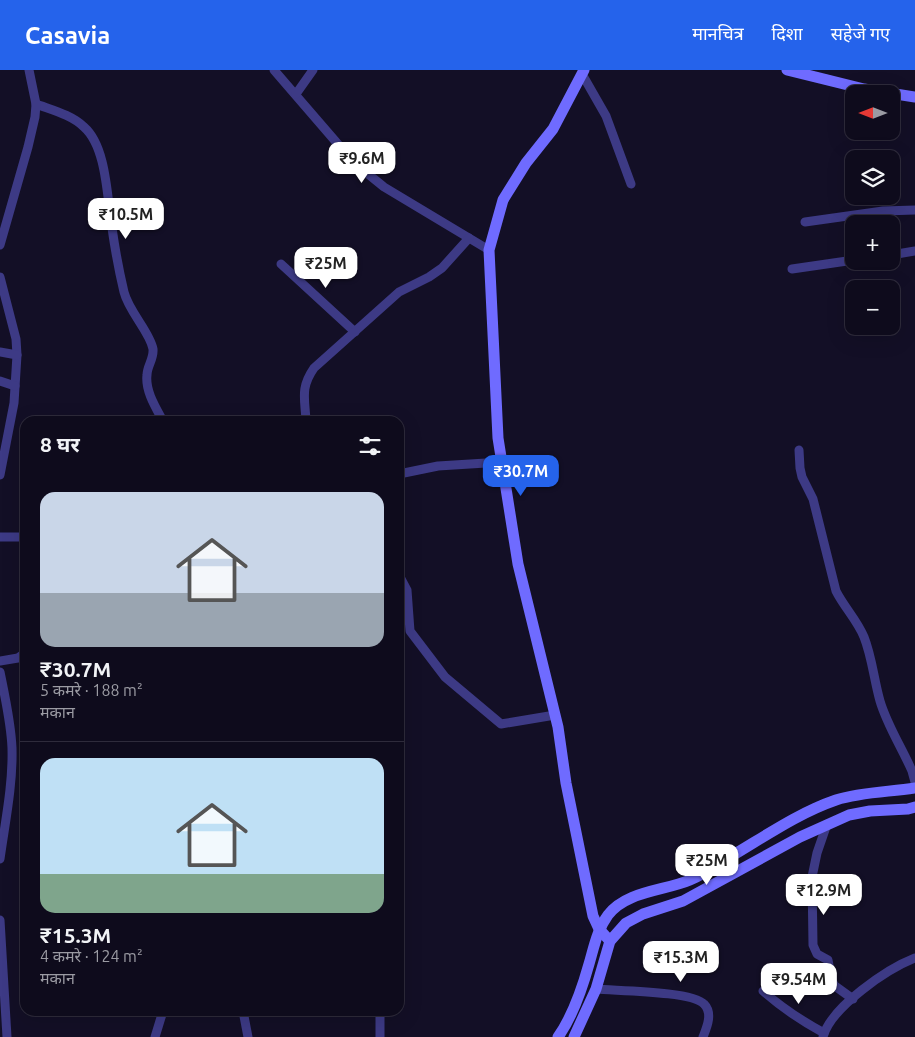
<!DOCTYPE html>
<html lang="hi">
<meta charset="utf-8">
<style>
:root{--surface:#0e0b1c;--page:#1c1929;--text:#f1f3f6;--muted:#9b9ba3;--line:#2e2b3b;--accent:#2563eb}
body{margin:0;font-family:Ubuntu,"Noto Sans Devanagari",sans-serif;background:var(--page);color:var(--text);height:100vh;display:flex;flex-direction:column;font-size:19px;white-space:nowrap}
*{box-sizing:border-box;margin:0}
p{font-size:16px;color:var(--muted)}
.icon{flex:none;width:28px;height:28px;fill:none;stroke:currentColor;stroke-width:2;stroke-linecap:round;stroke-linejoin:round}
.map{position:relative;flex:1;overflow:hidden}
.side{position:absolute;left:20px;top:346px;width:384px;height:600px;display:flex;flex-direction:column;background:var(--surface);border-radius:15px;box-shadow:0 5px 20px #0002,0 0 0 1px var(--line)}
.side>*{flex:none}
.needle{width:32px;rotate:270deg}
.fabs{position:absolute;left:845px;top:15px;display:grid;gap:10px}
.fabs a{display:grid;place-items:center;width:55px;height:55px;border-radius:10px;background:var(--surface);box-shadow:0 5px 20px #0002,0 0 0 1px var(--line);font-size:25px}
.price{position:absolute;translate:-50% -42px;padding:0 11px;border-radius:10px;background:#fff;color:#222;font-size:16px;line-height:32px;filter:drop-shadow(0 1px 2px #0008)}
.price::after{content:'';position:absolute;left:50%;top:30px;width:15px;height:11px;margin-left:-8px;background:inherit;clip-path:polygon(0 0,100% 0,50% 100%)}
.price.selected{background:var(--accent);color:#fff}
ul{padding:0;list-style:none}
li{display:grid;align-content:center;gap:10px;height:265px;padding:0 20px}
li+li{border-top:1px solid var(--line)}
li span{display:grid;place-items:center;height:155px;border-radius:15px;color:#555}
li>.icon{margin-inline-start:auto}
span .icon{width:90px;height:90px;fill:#fffc;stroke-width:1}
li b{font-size:21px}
h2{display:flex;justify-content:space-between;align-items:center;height:60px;padding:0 20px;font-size:21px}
header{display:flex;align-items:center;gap:30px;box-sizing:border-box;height:70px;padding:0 25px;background:var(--accent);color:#fff}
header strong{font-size:24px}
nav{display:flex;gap:28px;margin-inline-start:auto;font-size:18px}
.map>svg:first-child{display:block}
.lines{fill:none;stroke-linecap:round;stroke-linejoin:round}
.street{stroke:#3d3a85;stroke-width:9}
.secondary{stroke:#6f6bff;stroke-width:11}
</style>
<header>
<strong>Casavia</strong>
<nav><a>मानचित्र</a><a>दिशा</a><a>सहेजे गए</a></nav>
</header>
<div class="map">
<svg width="915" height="967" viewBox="0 0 915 967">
<rect width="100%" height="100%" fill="#130f26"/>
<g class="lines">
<g class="street">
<polyline points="274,0 343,80 368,104 384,117 489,180"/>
<polyline points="582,4 606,46 631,114"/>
<polyline points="296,24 313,0"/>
<path d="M36,34C52,40 72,45 84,57C107,77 107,129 112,158C115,179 119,201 124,222C129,242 150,262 153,279C154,289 147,296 147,305C145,321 156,338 163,351"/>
<polyline points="805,152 883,141 915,140"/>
<polyline points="0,175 28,77 35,47 36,34 29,0"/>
<polyline points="891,185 915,181"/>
<polyline points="281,194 355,262"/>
<polyline points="792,199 854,190"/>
<polyline points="0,207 16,269 17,285 14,333 0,405"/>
<polyline points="0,282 17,285"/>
<polyline points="0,311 15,316"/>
<path d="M306,351C305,329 300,318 314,298L399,222L429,207L442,198L469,168"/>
<path d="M799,380L800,398L802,407L813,429L836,521C844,537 857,550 864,567C872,587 874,610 880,631C887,655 902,678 912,701L915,712"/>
<polyline points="399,404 438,396 502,392"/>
<polyline points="0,467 25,467"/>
<polyline points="399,505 407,520 410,561 445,607 501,654 555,645"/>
<polyline points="0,591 18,588 25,583"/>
<path d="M0,602C5,627 11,653 12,678C13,715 5,753 0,789"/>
<polyline points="827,754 817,783 812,807 813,875 817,884 828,890 832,911 835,916 853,929"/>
<polyline points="0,850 7,967"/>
<path d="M596,919C617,921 692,921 704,934C713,943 707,957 703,967"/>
<path d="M763,921C782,938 802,951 824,963"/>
<polyline points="243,941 248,967"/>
<polyline points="380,941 380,967"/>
<polyline points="155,967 163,941"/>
<path d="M823,967C831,937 887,899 915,888"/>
</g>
<g class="secondary">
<polyline points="584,0 553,59 526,93 503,130 489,180 498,368 518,494 558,657 566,713 593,846 599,859 610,871"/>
<polyline points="787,0 864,19 915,27"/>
<path d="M558,967C573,946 582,919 589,894C594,877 597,860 608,845C626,821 664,821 690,810C704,804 717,795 730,787C764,767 798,743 836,730C861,722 889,722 915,718"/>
<polyline points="574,967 596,919 610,871 626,853 643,844 683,831 800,767 849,745 870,741 908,739 915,737"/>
</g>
</g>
</svg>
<div class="fabs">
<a><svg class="needle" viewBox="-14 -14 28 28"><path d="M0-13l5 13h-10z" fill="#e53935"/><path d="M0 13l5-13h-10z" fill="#9b9ba3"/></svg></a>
<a><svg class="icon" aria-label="layers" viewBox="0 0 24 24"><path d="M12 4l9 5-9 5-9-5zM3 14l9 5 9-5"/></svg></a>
<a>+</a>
<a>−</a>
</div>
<b class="price" style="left:362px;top:114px">₹9.6M</b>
<b class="price" style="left:126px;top:170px">₹10.5M</b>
<b class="price" style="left:326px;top:219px">₹25M</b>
<b class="price selected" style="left:521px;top:427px">₹30.7M</b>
<b class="price" style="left:707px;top:816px">₹25M</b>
<b class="price" style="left:824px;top:846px">₹12.9M</b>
<b class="price" style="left:681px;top:913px">₹15.3M</b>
<b class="price" style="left:799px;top:935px">₹9.54M</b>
<section class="side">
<h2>8 घर<svg class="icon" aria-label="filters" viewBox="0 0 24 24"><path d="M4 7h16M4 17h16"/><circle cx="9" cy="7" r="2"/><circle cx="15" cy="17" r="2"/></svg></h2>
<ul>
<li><span style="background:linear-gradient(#c9d6e8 65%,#9aa5b1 0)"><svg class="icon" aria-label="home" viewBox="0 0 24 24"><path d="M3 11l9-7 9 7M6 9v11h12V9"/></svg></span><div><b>₹30.7M</b><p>5 कमरे · 188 m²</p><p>मकान</p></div></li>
<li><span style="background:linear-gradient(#bfe0f5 75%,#7fa58c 0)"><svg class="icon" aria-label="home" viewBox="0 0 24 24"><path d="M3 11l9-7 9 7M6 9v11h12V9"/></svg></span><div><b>₹15.3M</b><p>4 कमरे · 124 m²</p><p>मकान</p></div></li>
</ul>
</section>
</div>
